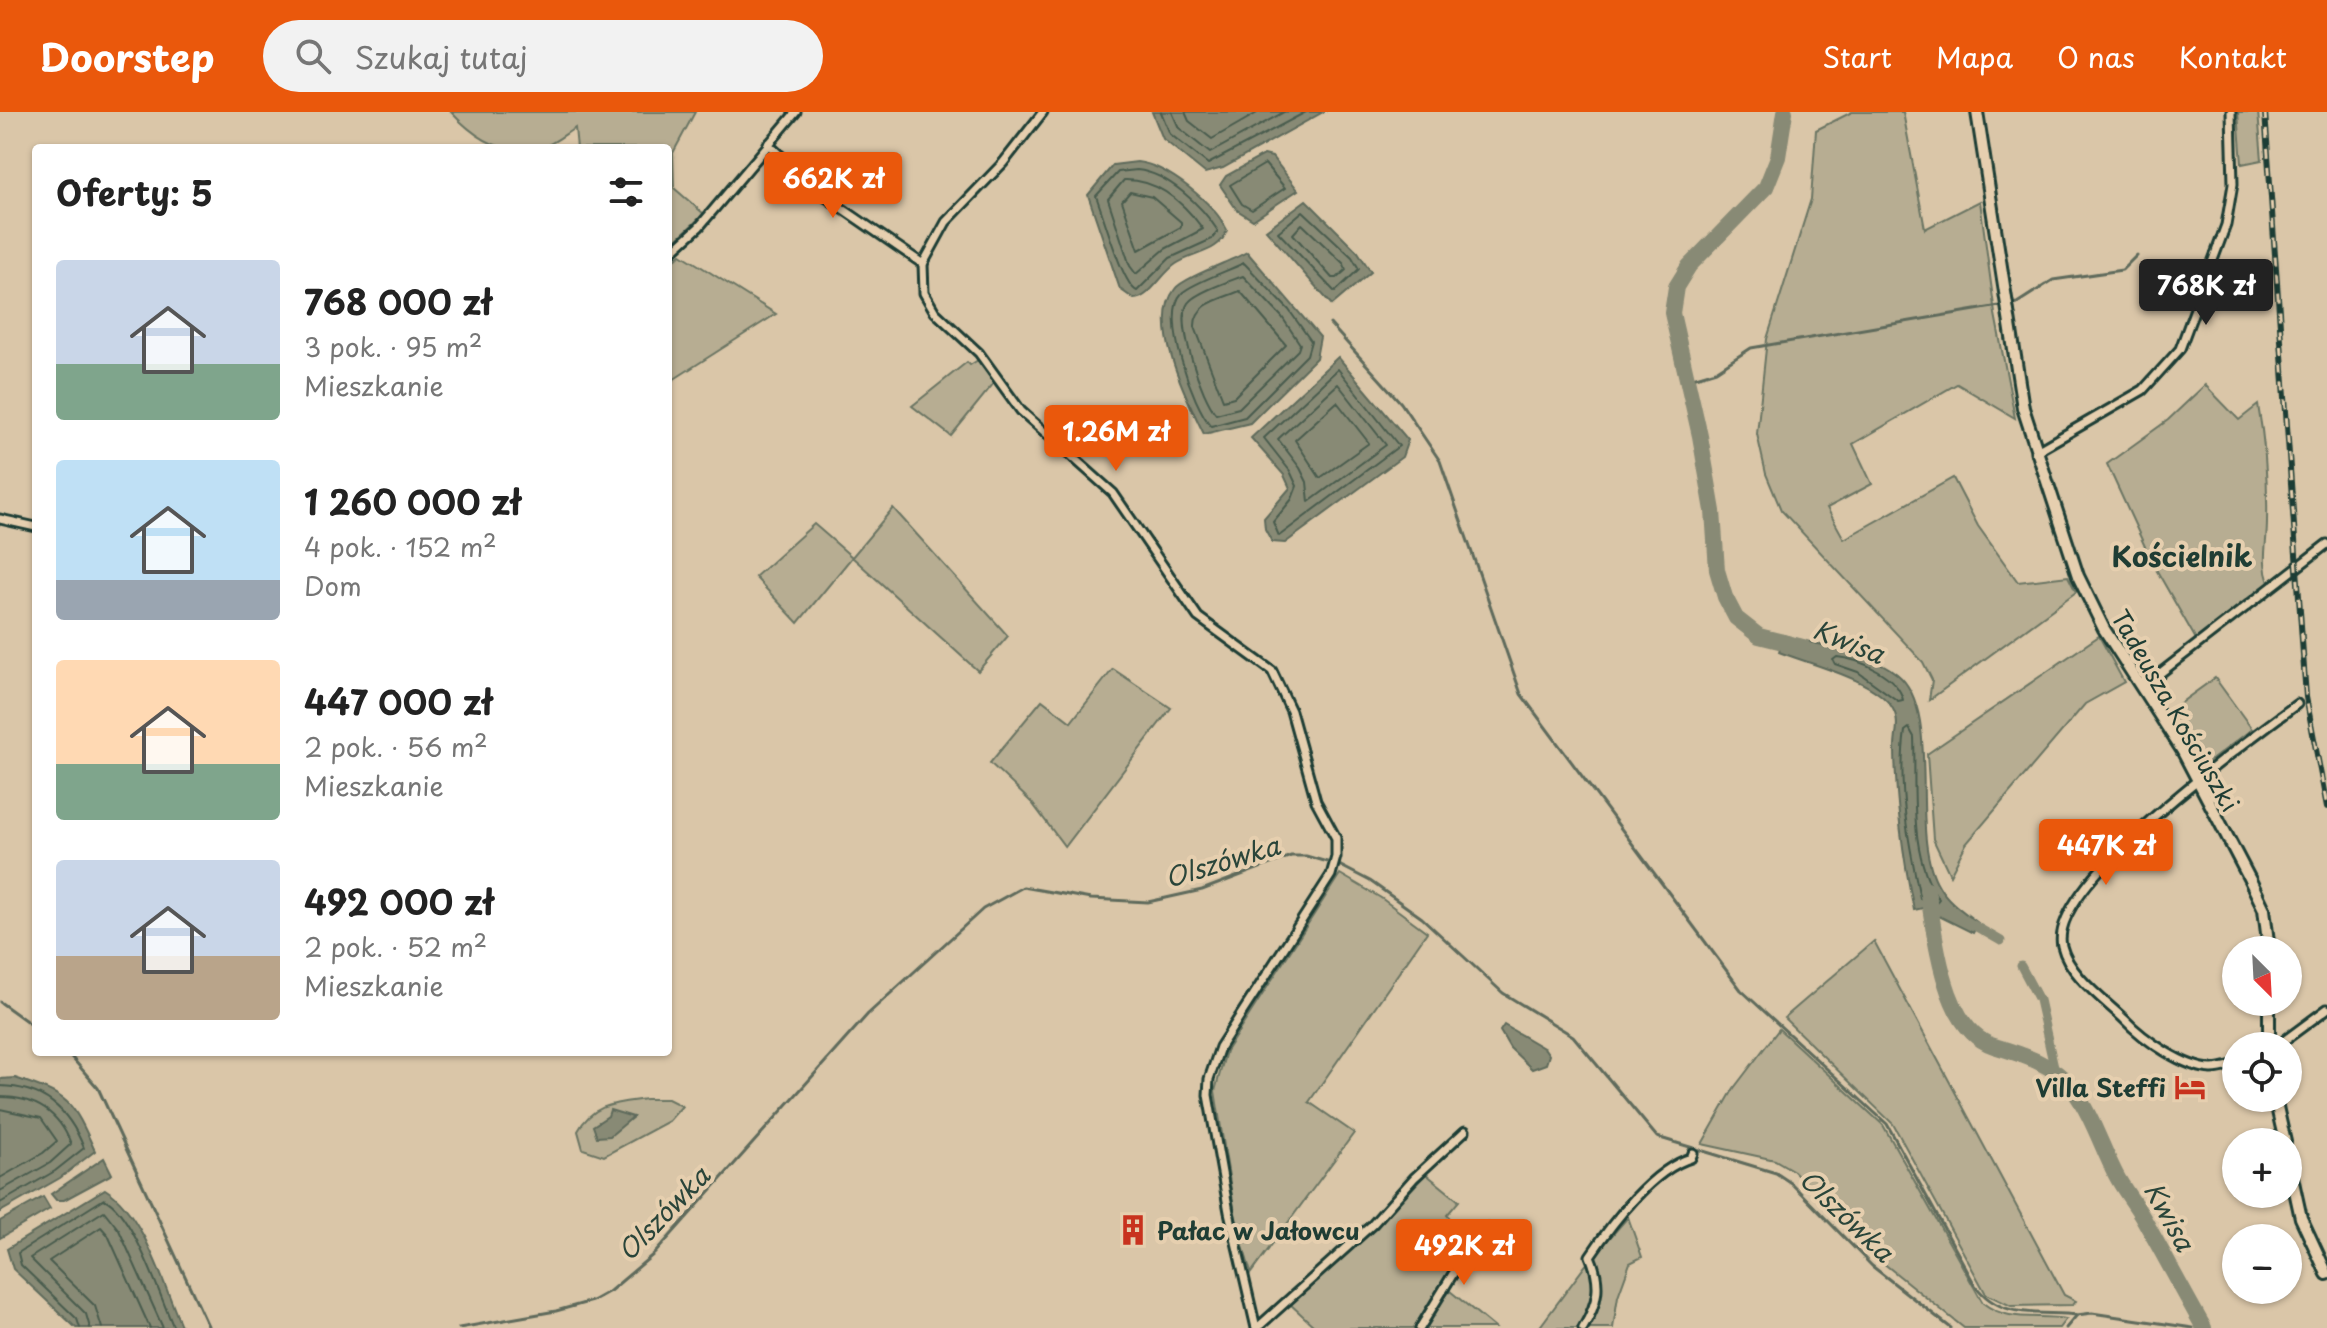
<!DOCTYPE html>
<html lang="pl">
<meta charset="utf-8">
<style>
:root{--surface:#fff;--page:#f2f2f2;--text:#222;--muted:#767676;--accent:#ea580c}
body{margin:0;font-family:"Playpen Sans",sans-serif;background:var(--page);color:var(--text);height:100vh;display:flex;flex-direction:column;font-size:30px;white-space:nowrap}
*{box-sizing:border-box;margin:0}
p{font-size:26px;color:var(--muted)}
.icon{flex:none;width:44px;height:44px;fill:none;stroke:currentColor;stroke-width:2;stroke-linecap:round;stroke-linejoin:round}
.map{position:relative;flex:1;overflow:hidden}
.sheet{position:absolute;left:32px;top:32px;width:640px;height:912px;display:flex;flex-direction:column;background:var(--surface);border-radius:8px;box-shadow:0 2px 6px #0004}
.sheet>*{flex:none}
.needle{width:52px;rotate:156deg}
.buttons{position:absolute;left:2222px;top:824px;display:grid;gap:16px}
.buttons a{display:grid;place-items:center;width:80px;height:80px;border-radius:50%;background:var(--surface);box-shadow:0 2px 6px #0004;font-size:40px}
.price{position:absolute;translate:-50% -68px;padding:0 18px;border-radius:8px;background:var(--accent);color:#fff;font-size:26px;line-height:52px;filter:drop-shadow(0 2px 4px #0008)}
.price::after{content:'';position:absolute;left:50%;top:48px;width:24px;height:18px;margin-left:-12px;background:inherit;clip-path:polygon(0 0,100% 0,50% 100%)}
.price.selected{background:#222;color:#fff}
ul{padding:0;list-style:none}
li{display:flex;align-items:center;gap:24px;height:200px;padding:0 24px}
li span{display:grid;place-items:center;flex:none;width:224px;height:160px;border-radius:8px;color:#555}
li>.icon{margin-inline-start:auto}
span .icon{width:96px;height:96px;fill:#fffc;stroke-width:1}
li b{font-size:34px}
h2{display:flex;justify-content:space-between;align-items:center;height:96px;padding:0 24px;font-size:34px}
header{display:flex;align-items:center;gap:48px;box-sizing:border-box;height:112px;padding:0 40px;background:var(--accent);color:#fff}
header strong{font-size:38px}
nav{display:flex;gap:44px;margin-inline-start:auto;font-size:28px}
.search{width:560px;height:72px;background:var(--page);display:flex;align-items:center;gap:20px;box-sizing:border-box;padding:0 28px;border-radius:44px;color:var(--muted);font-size:30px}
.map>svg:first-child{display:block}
.green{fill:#b7ad92;stroke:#6b7563;stroke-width:2}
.water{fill:#888a75;stroke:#5e6b5b;stroke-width:2}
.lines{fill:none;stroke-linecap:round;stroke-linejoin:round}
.shore{stroke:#495c4e;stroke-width:2}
.stream{stroke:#5e6b5b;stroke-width:3}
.canal{stroke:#888a75;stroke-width:9}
.river{stroke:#888a75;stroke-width:16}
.street-casing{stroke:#1f3d34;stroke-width:13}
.secondary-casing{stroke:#1f3d34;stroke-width:16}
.street{stroke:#e6cfaf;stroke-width:7}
.secondary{stroke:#e6cfaf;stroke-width:10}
.rail-casing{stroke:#1f3d34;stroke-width:6}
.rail{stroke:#e6cfaf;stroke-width:3;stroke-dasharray:9;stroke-linecap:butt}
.labels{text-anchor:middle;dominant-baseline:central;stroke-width:8;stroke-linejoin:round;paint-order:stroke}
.street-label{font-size:24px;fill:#1f3d34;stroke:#e6cfaf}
.poi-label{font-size:24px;font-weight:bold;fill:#1f3d34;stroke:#e6cfaf;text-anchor:end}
.water-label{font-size:26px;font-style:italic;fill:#2a453a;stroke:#e6cfaf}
.quarter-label{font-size:28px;font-weight:bold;fill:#1f3d34;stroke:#e6cfaf}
</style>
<header>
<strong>Doorstep</strong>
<div class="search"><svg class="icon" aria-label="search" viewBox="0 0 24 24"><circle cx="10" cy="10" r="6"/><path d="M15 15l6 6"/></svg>Szukaj tutaj</div>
<nav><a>Start</a><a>Mapa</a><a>O nas</a><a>Kontakt</a></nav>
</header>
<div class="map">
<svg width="2327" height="1216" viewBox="0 0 2327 1216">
<rect width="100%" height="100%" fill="#dac6a8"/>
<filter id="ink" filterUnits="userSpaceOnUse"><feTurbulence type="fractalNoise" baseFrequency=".0125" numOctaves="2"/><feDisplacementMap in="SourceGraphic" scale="16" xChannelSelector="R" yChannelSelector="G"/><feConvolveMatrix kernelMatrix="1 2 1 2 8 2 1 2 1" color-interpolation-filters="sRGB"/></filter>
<g filter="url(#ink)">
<g class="green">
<path d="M451,0H695L673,41L674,76L704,102L668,135V36H577L575,16C565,22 553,32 541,36C504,46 474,25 451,0Z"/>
<polygon points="1852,0 1903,0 1925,117 1980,89 1995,202 2015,306 1957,272 1853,332 1872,372 1827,396 1844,427 1953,366 1978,414 2018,470 2068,464 2076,480 1929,588 1932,568 1923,550 1781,398 1766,362 1757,322 1767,227 1811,87 1816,18"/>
<polygon points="2238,0 2258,0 2262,48 2242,52"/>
<polygon points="681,142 776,202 668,271 668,153"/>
<polygon points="978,248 994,271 951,324 912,294 967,250 970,253"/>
<path d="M2205,273L2239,308L2258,293C2265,331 2268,371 2267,410C2267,433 2261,449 2269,471L2197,529L2153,452L2107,352L2168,308Z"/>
<polygon points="893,396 1008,524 978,559 852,445 798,511 755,465 814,412 852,445"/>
<polygon points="2099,524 2124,570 2085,592 1966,732 1950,763 1933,727 1927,642"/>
<polygon points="1113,557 1171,596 1065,735 1032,691 990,651 1042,588 1071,610"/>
<polygon points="2215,566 2252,617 2201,656 2165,602"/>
<polygon points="1340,762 1381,786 1427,820 1309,990 1354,1021 1251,1161 1237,1114 1215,979 1226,939"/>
<polygon points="1874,829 2064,1183 2076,1189 2073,1193 2011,1194 1986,1182 1893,1012 1784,906"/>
<path d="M1779,917L1883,1013L1983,1191C2008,1211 2037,1202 2066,1207L2059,1216H1964L1872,1142L1794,1059L1775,1048L1702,1032L1734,976Z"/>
<path d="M646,987H668L682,994L669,1009L604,1044L583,1037L578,1019C593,991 617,991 646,987Z"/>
<polygon points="1426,1062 1459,1089 1447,1103 1470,1129 1420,1208 1414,1216 1316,1216 1289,1191 1368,1123"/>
<polygon points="1628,1105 1642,1145 1630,1151 1618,1184 1613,1216 1539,1216 1585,1154"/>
<polygon points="1450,1179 1495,1216 1420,1216"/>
</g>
<g class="water">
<polygon points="1152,0 1323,0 1223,56 1205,61 1163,27"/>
<polygon points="1264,43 1272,45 1298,78 1253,108 1237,98 1220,73 1226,64"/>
<path d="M1137,50C1167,53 1214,91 1227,118C1220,141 1194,140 1176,152C1162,161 1149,187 1134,187L1120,177L1088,83L1113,53Z"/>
<polygon points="1306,88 1358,140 1371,160 1332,193 1266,118"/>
<path d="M1247,140L1320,225L1316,246L1250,311L1204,322C1187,287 1148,212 1175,177C1183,166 1231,149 1247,140Z"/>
<polygon points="1338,245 1408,328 1402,345 1285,431 1272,430 1265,417 1264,406 1290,376 1284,363 1251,326"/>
<path d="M1783,523C1820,535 1865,536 1897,562C1944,599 1907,723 1939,774C1948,790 1964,800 1978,811L1973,821L1923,796L1914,798C1903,745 1896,694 1895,639C1894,625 1901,611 1893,597C1877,568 1810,552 1779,540Z"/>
<polygon points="1504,913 1545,937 1549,943 1546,952 1532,957 1510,936 1500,919"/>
<path d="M15,966C69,984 72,987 95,1039L60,1066L0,1100V967Z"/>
<polygon points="610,998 633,1005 610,1024 597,1025 593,1014 608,1004"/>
<polygon points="104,1046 112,1062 64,1088 56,1088 51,1082"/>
<path d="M105,1077C143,1100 164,1174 182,1216H76L13,1157L7,1137Z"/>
<polygon points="43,1085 50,1097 0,1126 0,1109"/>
</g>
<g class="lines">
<g class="shore">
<polyline points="1161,0 1170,22 1208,52 1306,0"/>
<polyline points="1172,0 1179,16 1210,41 1284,0"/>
<polyline points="1185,0 1189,9 1212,27 1259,0"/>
<polygon points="1265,52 1285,76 1252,98 1242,92 1230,73"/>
<path d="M1137,58C1168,61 1202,94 1218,119L1212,127L1170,146L1137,179C1122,172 1104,104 1096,84L1118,60Z"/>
<path d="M1124,68C1157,67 1184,91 1203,117L1165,137L1136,162L1130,154L1108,87Z"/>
<polygon points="1130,80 1152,85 1181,110 1181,115 1139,138 1122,89"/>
<polygon points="1303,99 1352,145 1359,157 1335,180 1278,120"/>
<polygon points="1302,112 1344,152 1346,158 1337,166 1332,166 1293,122"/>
<path d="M1244,151L1289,198L1311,229L1307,243L1245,305L1211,314C1193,294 1160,203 1182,181C1192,171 1230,158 1244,151Z"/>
<path d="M1243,164L1282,205L1300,232L1298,238L1239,296L1216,302C1202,286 1175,210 1188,191C1196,180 1230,169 1243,164Z"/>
<path d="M1240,179L1286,233L1234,285L1223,288L1195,215C1194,191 1221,187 1240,179Z"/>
<polygon points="1338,257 1399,334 1279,424 1273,410 1292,387 1297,374 1290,359 1264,326"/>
<polygon points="1338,272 1386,333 1309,390 1307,370 1300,356 1278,327"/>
<polygon points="1337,290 1369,331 1320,366 1295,328"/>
<path d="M1837,545C1860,547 1898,564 1903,588L1898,589L1858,560L1835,552L1833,548Z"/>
<path d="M1909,616L1914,625C1916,677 1908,743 1939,787L1935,792L1920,786C1909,733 1897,674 1905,619Z"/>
<path d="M0,974C43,975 68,996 84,1036L55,1059L0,1091"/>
<path d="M0,985C34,985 59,1000 71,1032L50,1051L0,1079"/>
<polyline points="0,997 41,1006 57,1029 43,1041 0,1066"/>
<path d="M80,1216L77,1207L21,1153L18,1141L104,1087C133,1100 160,1185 174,1216"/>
<polyline points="90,1216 86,1202 30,1146 104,1099 119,1118 163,1216"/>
<polyline points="102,1216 95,1194 49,1149 101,1115 108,1123 150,1216"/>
</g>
<g class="stream">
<path d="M1330,212L1401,291L1440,349L1521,582L1741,878L1887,1012L1975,1173C2000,1208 2038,1199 2077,1203"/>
<polyline points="1686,268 1716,259 1751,236 2017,191 2053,168 2122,158 2137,143"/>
<polyline points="0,890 36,916"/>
<polyline points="67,940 98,976 209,1216"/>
<polyline points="459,1216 556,1199 592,1189 610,1179 655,1141 868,902 983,797 1023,775 1091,787 1148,790 1202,778 1291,744 1306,744 1341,754 1370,769 1422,806 1503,881 1573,924 1657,1025 1776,1061 1791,1071 1872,1154 1951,1216"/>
<polyline points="2066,1216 2077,1203 2092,1201 2193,1216"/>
</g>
<g class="canal">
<polyline points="1968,810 2001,829"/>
<polyline points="2021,854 2039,888 2055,959"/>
</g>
<g class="river">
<polyline points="1785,0 1778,45 1766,75 1689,154 1676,175 1672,201 1700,324 1713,399 1717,458 1725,485 1736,506 1759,524 1803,535"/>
<path d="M1927,778C1936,823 1942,918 1994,934C2021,942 2054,952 2072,976C2092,1003 2101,1034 2116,1063C2123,1077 2134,1090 2142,1104C2163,1141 2183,1179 2204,1216"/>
</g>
<defs>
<g id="street">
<polyline points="1043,0 1003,51 946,110 923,152 924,181 935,200 979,241 1021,299 1113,381 1198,505 1272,559 1291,599 1316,689 1336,726 1336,745 1331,763 1220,935 1209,967 1208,983 1229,1100 1256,1216"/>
<polyline points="768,32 824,84 923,152"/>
<polyline points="668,143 699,115 796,0"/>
<polyline points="2035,340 2143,278 2180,237 2226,113 2233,72 2231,0"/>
<polyline points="0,407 36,415"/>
<polyline points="2141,576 2327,432"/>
<polyline points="2269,933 2281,931 2327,897"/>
<path d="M2236,952C2229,954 2220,957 2212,957C2184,956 2143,927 2124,907C2103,887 2069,863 2062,834C2047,772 2250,627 2297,592"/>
<polyline points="1257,1216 1373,1112 1414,1066 1465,1019"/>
<polyline points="1420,1216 1465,1142 1487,1116"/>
<path d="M1583,1216C1598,1191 1602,1172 1590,1144C1612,1111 1653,1057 1691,1046L1693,1041"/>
</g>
<g id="secondary">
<polyline points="1977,0 2023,296 2078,464 2104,517 2182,638 2250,768 2264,797 2269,838"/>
<polyline points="2269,890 2269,934"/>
<polyline points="2275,986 2285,1030"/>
<polyline points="2288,1047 2301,1106 2327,1162"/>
</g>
</defs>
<use href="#street" class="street-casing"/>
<use href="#secondary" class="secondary-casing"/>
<use href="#street" class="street"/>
<use href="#secondary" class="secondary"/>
<defs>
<polyline id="rail" points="2265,0 2306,585 2327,695"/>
</defs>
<use href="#rail" class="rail-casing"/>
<use href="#rail" class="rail"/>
</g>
</g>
<defs>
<symbol id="hotel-bare" viewBox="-9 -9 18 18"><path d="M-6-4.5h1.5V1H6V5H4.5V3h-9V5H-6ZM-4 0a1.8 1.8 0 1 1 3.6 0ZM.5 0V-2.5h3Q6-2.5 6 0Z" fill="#c8321e" stroke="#e6cfaf" stroke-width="2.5" paint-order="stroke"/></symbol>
<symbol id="building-bare" viewBox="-9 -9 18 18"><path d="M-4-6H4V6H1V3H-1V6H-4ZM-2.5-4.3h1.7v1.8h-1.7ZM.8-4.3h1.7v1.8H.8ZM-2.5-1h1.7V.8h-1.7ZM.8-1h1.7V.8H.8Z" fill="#c8321e" stroke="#e6cfaf" stroke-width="2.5" paint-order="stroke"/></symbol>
</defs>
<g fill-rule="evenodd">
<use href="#hotel-bare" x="2168" y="953" width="44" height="44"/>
<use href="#building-bare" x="1111" y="1096" width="44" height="44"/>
</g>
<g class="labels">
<g class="street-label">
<text transform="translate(2176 598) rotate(60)">Tadeusza Kościuszki</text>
</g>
<g class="poi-label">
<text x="2166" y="975">Villa Steffi</text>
<text x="1157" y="1118" text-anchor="start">Pałac w Jałowcu</text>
</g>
<g class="water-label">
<text transform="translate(1849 529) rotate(22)">Kwisa</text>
<text transform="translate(1222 749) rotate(-17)">Olszówka</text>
<text transform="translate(663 1101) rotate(-46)">Olszówka</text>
<text transform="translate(1847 1103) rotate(44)">Olszówka</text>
<text transform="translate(2170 1104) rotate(61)">Kwisa</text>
</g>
<g class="quarter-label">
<text x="2182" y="443">Kościelnik</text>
</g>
</g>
</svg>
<div class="buttons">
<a><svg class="needle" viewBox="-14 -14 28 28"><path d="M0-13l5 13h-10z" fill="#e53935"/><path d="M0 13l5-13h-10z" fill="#767676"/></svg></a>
<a><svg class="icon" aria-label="locate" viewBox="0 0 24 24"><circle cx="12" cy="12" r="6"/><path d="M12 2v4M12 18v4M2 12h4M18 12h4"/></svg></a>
<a>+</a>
<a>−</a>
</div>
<b class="price" style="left:833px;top:108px">662K zł</b>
<b class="price selected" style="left:2206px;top:215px">768K zł</b>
<b class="price" style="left:1116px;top:361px">1.26M zł</b>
<b class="price" style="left:2106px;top:775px">447K zł</b>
<b class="price" style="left:1464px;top:1175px">492K zł</b>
<section class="sheet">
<h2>Oferty: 5<svg class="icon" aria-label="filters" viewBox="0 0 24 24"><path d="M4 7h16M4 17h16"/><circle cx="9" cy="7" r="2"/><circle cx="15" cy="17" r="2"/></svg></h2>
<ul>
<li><span style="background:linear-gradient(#c9d6e8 65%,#7fa58c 0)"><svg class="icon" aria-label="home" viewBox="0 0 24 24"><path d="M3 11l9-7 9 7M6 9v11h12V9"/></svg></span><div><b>768 000 zł</b><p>3 pok. · 95 m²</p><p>Mieszkanie</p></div></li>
<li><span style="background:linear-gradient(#bfe0f5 75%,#9aa5b1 0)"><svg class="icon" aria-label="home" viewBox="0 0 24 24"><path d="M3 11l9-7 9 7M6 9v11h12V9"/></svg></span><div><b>1 260 000 zł</b><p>4 pok. · 152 m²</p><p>Dom</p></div></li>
<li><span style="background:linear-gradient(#ffd9b3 65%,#7fa58c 0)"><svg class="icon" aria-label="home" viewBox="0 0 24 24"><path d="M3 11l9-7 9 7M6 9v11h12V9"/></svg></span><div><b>447 000 zł</b><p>2 pok. · 56 m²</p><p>Mieszkanie</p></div></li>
<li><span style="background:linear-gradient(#c9d6e8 60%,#b9a48a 0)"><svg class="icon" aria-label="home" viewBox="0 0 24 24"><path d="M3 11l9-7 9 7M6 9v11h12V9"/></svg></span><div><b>492 000 zł</b><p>2 pok. · 52 m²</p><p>Mieszkanie</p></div></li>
</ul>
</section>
</div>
